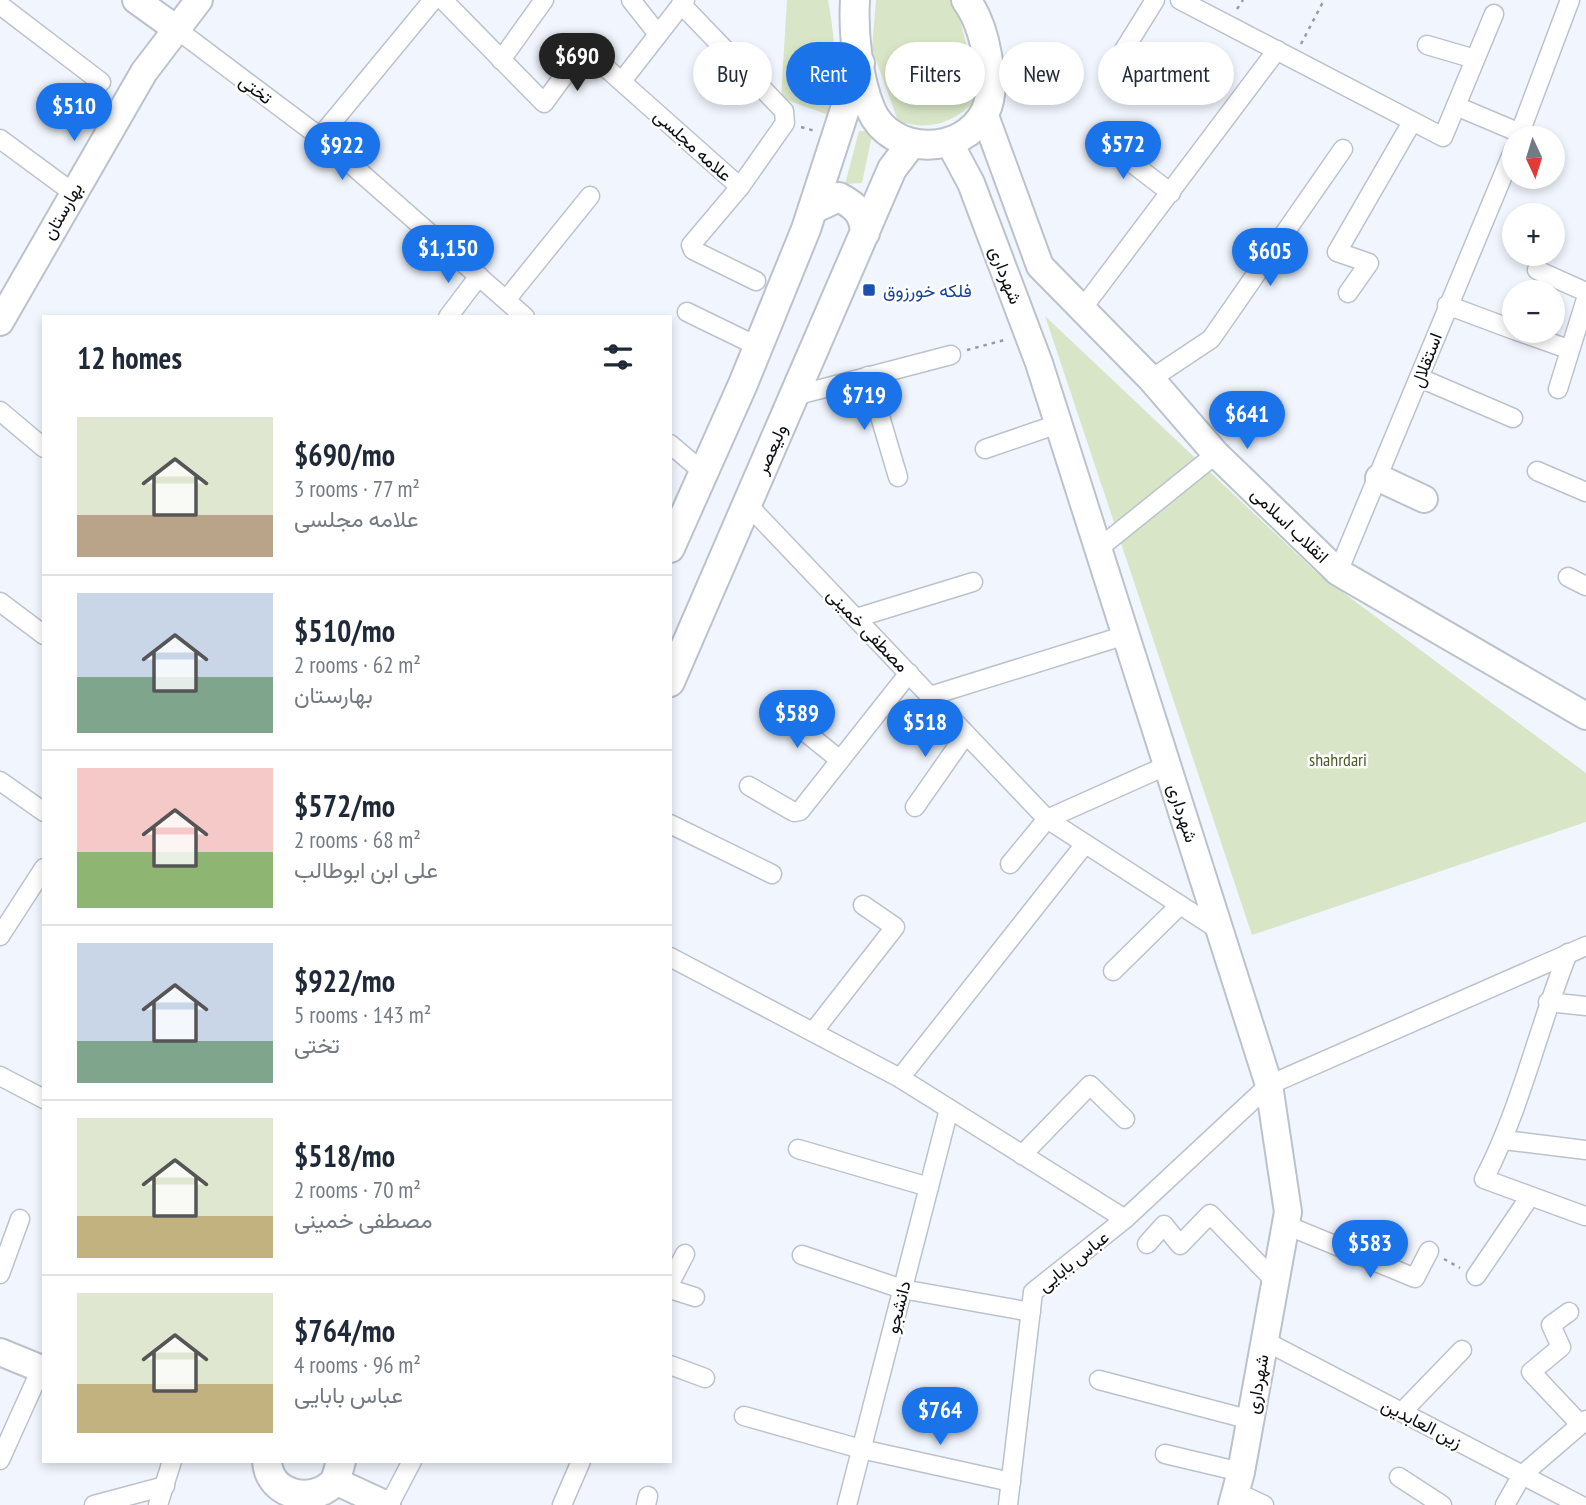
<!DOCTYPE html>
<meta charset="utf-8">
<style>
:root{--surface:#fff;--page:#f6f6f7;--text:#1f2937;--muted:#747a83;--line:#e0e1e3;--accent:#1a73e8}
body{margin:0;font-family:"PT Sans Narrow",Vazirmatn,sans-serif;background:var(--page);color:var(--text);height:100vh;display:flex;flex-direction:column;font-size:26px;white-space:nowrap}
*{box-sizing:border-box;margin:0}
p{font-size:23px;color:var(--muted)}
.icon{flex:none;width:38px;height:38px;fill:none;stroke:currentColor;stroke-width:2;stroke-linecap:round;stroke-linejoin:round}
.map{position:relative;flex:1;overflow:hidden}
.details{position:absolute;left:42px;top:315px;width:630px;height:1148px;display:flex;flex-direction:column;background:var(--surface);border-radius:0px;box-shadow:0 4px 10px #0003}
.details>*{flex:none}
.top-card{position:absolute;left:693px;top:42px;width:665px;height:63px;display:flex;gap:14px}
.needle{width:46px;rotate:176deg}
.controls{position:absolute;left:1502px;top:126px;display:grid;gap:14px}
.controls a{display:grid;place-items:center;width:63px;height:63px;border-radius:50%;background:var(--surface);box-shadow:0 4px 10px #0003;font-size:35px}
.price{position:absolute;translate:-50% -60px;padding:0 16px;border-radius:24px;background:var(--accent);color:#fff;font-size:23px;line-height:46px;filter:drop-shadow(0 2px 4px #0008)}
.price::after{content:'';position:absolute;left:50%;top:42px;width:21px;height:16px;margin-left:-10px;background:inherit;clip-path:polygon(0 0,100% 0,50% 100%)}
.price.on{background:#222;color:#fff}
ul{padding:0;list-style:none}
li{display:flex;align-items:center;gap:21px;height:175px;padding:0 35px}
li+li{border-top:2px solid var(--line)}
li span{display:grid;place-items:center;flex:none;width:196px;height:140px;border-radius:0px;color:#555}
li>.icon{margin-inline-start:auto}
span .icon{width:84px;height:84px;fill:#fffc;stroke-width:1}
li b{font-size:30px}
h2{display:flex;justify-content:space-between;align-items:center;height:84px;padding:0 35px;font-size:30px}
.pill{padding:0 24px;border-radius:32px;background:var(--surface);box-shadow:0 4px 10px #0003;font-size:24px;line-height:63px}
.pill.on{background:var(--accent);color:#fff}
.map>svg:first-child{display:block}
.green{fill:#d8e6c7}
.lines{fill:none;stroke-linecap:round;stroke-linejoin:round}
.street-casing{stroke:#bcc2cc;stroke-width:21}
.secondary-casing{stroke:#bcc2cc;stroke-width:30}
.primary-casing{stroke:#bcc2cc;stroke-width:32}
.path{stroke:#989ca2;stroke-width:2.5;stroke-dasharray:3.5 5;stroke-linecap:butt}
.street{stroke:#fff;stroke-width:18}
.secondary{stroke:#fff;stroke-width:26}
.primary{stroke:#fff;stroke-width:28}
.transit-dot{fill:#1a4fb4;stroke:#fff;stroke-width:2.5}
.labels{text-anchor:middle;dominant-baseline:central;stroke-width:5;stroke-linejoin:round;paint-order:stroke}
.street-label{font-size:18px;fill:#0c0e11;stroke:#fff}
.transit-label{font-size:18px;fill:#164399;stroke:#fff;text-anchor:start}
.park-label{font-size:18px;fill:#495c28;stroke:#fff}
</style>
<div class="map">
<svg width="1586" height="1505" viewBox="0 0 1586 1505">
<rect width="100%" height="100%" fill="#f1f6fe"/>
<g class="green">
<path d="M787,0H828C835,37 838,78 829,115L781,98Z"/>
<path d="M876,0H955L973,70L974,101C954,124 926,131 898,121L872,49Z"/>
<polygon points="859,131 873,131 862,183 845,184"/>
<polygon points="1045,316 1317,573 1586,773 1586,822 1252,935"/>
</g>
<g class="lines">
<defs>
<g id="street">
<polyline points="443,0 544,103 582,51 587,51 740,187"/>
<polyline points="631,0 657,33"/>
<polyline points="1180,0 1443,137 1494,14"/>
<polyline points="681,4 784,111 785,123 740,187 691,245 693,250 756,281"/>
<polyline points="0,5 101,82"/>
<polyline points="175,28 320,137 525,317"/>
<polyline points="1427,45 1475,59"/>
<polyline points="1119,58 1155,0"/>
<polyline points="501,60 544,0"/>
<polyline points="622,81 685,0"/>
<polyline points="1456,106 1520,133"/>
<polyline points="320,137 433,0"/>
<polyline points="1099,138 1171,193"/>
<polyline points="1518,138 1570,0"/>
<polyline points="0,139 72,192"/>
<polyline points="1537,270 1586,292"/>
<polyline points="1348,293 1369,263 1337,252 1412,122"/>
<polyline points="506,300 590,196"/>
<polyline points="1447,305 1514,330"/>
<polyline points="1082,309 1277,50"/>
<polyline points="687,312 759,347"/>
<polyline points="448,317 479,276"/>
<polyline points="1517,331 1568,349"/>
<polyline points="868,376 898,477"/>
<polyline points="1420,378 1513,418"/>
<polyline points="1151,379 1211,339 1343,149"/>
<polyline points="1558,389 1586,299"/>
<polyline points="794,396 951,355"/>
<polyline points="0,411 44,448"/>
<polyline points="670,444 704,473"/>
<polyline points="985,449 1058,424"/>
<polyline points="1537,471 1586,492"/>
<polyline points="747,504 1047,819 1222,932"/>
<polyline points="1098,549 1216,454"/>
<polyline points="1338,572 1514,149"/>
<polyline points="1568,577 1586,586"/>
<polyline points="0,602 44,635"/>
<polyline points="856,618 973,582"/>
<polyline points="930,696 1126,635"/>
<polyline points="779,711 840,760"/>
<polyline points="0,781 44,812"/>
<polyline points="749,786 794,812 800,811 909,673"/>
<polyline points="915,807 966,734"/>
<polyline points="670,824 772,874"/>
<polyline points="1010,864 1047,819 1168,765"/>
<polyline points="0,936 44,868"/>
<path d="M1568,953C1538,1028 1521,1108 1484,1179L1585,1216"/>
<polyline points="670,957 900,1078 1125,1219"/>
<polyline points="1113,971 1180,905"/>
<polyline points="1548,1002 1586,1006"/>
<polyline points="813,1032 895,927 863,905"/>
<polyline points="0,1076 44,1099"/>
<polyline points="900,1078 1085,844"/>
<polyline points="1504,1140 1586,1150"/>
<polyline points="798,1149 929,1187"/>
<polyline points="1022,1155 1090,1085 1125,1119"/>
<polyline points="1286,1225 1415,1278 1429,1251"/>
<polyline points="1147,1244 1164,1225 1180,1245 1210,1214 1275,1281"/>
<polyline points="802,1255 902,1289 1031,1312"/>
<polyline points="0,1274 20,1219"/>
<polyline points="1476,1276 1529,1198"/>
<polyline points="670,1283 685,1254"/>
<polyline points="670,1289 695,1297"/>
<polyline points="1569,1312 1551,1325 1561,1347 1531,1372 1580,1424"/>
<polyline points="1265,1341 1580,1505"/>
<polyline points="670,1365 705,1378"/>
<polyline points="1099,1380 1251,1420"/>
<polyline points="1402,1412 1462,1350"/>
<polyline points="744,1416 861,1449 1011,1482"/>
<polyline points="1165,1454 1241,1472"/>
<polyline points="0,1460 41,1369"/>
<polyline points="1399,1477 1442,1505"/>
<polyline points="1236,1492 1264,1505"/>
<polyline points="94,1505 165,1486"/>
<polyline points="158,1505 172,1461"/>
<polyline points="389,1505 412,1461"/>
<polyline points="562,1505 581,1461"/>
<polyline points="646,1505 648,1496"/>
<polyline points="847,1505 949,1109"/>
<polyline points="1008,1505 1033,1292 1125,1219 1269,1085 1586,946"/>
<polyline points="1505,1505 1522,1475 1586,1420"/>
</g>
<g id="secondary">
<polyline points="136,0 175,28"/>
<polyline points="984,113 1040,266 1151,379 1216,454 1338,572 1586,716"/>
<polyline points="949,142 971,183 1039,363 1269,1085 1288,1212 1241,1472 1232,1505"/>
<polyline points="0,322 144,72 199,0"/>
<polyline points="1379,478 1424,499"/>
<polyline points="0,1352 44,1370"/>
<polyline points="335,1481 387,1505"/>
</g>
<g id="primary">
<path d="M855,0C853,33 858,79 871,110C891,156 963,156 985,112C994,94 990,74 987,55C984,37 977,15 966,0"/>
<path d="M813,209L839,197C856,206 864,214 865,233"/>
<polyline points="670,548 743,384 806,229 860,63"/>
<polyline points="670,682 892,169 911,144"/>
<path d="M267,1461C269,1496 313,1505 334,1482C337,1477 339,1468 341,1461"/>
</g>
</defs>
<use href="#street" class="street-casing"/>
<use href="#secondary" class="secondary-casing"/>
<use href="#primary" class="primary-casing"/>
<g class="path">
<polyline points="1237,9 1243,0"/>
<polyline points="1301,44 1324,0"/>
<polyline points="801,127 815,131"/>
<polyline points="967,350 1008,339"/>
<polyline points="1444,1259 1460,1268"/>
</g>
<use href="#street" class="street"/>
<use href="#secondary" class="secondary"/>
<use href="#primary" class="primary"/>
</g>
<rect class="transit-dot" x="862" y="283" width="14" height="14" rx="3.5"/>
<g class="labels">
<g class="street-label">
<text transform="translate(256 89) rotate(37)">تختی</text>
<text transform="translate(693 145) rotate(42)">علامه مجلسی</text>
<text transform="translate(62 211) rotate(-60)">بهارستان</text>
<text transform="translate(1006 275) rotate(69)">شهرداری</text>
<text transform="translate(1426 360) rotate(-69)">استقلال</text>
<text transform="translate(771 449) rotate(-66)">ولیعصر</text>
<text transform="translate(1290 525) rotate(44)">انقلاب اسلامی</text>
<text transform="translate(868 630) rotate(46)">مصطفی خمینی</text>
<text transform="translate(1183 813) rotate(72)">شهرداری</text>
<text transform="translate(1073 1261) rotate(-39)">عباس بابایی</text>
<text transform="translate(898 1307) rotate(-76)">دانشجو</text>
<text transform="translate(1257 1384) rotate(-80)">شهرداری</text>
<text transform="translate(1422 1423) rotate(27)">زین العابدین</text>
</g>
<g class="transit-label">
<text x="883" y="290">فلکه خورزوق</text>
</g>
<g class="park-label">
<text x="1338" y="759">shahrdari</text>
</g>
</g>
</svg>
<div class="controls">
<a><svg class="needle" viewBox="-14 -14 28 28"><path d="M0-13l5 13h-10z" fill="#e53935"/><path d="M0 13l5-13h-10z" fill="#747a83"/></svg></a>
<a>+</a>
<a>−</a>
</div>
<b class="price on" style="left:577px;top:93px">$690</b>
<b class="price" style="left:74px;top:143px">$510</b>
<b class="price" style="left:1123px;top:181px">$572</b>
<b class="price" style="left:342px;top:182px">$922</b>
<b class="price" style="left:448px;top:285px">$1,150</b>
<b class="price" style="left:1270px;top:288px">$605</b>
<b class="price" style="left:864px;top:432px">$719</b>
<b class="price" style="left:1247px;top:451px">$641</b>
<b class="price" style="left:797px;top:750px">$589</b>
<b class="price" style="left:925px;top:759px">$518</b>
<b class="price" style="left:1370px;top:1280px">$583</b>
<b class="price" style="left:940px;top:1447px">$764</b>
<div class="top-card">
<a class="pill">Buy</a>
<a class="pill on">Rent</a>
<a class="pill">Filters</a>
<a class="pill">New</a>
<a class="pill">Apartment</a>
</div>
<section class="details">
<h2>12 homes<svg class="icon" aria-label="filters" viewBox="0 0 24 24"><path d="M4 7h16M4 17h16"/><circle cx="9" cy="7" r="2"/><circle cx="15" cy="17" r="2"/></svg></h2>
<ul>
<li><span style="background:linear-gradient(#dfe7d0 70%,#b9a48a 0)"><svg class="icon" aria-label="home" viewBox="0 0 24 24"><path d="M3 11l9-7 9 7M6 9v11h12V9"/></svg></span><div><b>$690/mo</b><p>3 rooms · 77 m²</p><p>علامه مجلسی</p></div></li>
<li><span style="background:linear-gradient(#c9d6e8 60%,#7fa58c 0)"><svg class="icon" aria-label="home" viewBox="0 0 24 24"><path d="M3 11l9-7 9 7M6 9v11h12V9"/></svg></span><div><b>$510/mo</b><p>2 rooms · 62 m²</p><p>بهارستان</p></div></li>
<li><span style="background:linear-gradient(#f6c9c9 60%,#8fb573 0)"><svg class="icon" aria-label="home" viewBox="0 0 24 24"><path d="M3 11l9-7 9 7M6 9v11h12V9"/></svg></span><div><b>$572/mo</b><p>2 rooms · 68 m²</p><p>علی ابن ابوطالب</p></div></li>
<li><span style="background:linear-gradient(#c9d6e8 70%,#7fa58c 0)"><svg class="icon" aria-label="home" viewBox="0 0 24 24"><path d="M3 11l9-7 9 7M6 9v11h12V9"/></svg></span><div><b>$922/mo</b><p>5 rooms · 143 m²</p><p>تختی</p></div></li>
<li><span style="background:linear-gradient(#dfe7d0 70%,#c2b280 0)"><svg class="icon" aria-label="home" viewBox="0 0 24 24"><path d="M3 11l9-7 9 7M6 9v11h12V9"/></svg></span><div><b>$518/mo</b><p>2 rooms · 70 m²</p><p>مصطفی خمینی</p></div></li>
<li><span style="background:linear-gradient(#dfe7d0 65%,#c2b280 0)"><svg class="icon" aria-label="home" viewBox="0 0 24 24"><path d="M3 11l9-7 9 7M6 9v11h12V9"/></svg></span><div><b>$764/mo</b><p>4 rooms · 96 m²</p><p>عباس بابایی</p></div></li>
</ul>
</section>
</div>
